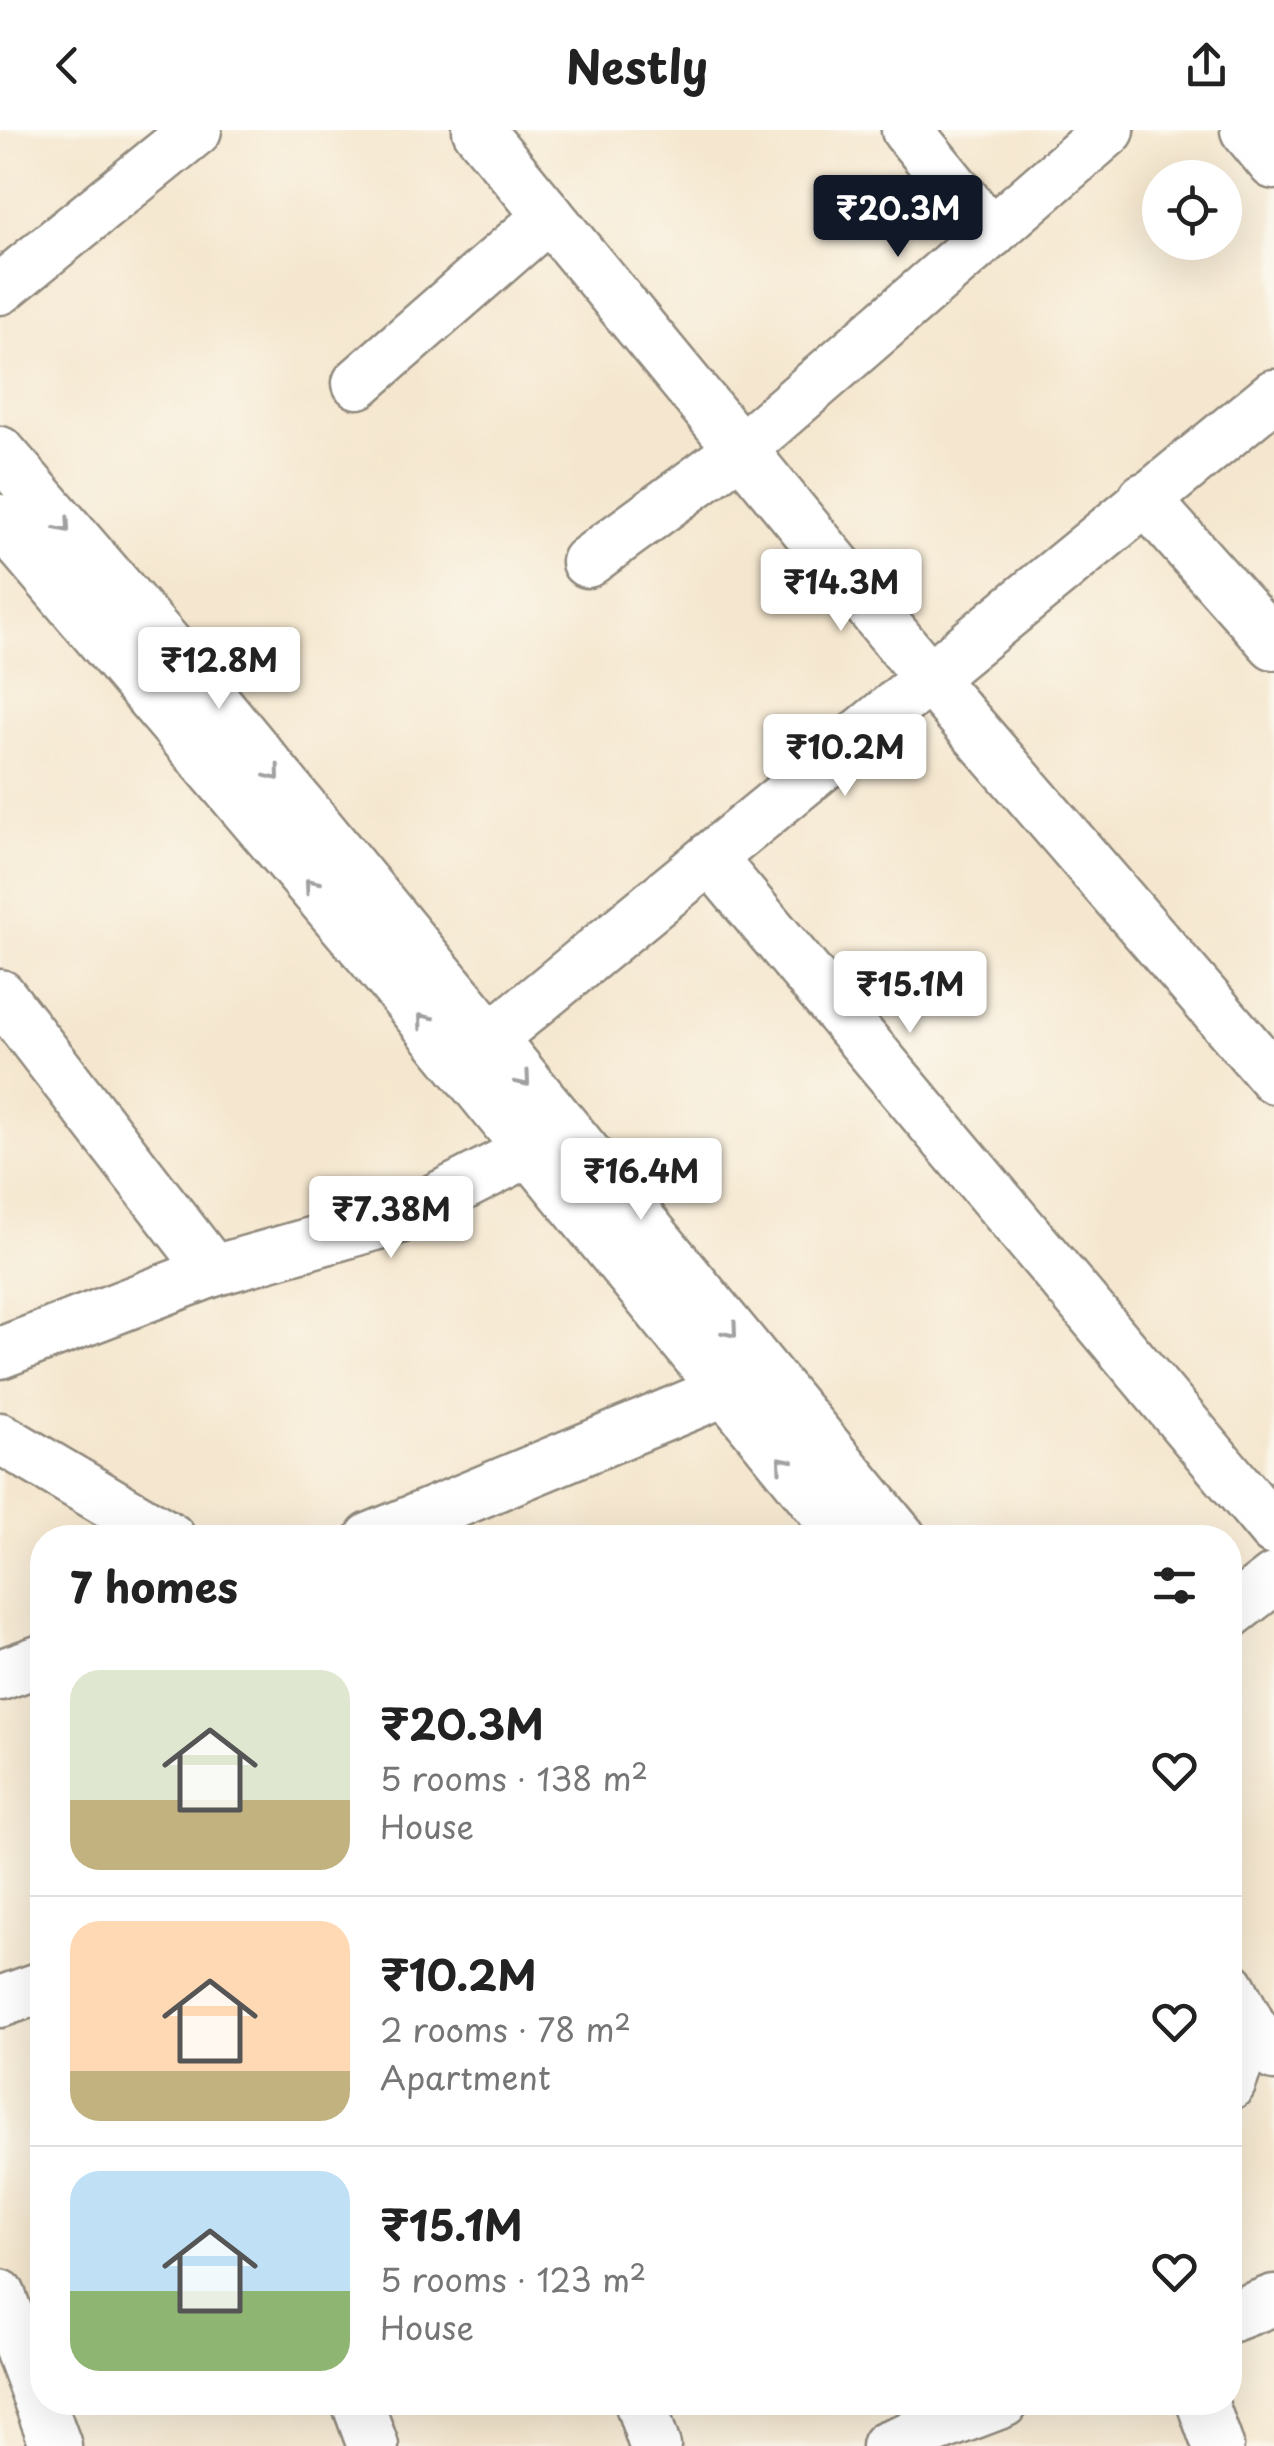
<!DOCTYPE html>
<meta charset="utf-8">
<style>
:root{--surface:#fff;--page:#f6f6f6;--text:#222;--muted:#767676;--line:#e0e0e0;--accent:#111827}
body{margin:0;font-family:"Playpen Sans",sans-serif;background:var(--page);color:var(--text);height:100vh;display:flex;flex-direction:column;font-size:38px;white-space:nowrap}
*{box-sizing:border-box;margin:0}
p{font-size:32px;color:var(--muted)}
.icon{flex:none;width:55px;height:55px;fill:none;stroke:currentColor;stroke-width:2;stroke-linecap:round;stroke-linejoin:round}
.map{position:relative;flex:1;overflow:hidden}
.sheet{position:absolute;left:30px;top:1395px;width:1212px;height:890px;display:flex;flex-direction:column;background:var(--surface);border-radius:40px;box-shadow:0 10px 40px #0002}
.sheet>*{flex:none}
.buttons{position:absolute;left:1142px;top:30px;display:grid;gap:20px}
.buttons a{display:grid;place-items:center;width:100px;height:100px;border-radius:50%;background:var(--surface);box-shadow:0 10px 40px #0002;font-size:50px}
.price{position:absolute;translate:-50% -85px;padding:0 22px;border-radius:10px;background:#fff;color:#222;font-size:32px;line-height:65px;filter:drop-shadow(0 2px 5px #0008)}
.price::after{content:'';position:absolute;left:50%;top:60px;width:30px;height:22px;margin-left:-15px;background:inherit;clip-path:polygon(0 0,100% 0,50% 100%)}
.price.active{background:var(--accent);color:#fff}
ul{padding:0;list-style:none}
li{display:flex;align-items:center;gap:30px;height:250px;padding:0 40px}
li+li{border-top:2px solid var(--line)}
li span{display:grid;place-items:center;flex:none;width:280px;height:200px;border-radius:30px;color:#555}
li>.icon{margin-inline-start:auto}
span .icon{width:120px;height:120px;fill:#fffc;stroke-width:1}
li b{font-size:42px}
h2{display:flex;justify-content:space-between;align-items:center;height:120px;padding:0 40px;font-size:42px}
header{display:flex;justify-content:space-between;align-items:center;height:130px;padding:0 40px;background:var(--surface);font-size:45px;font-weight:700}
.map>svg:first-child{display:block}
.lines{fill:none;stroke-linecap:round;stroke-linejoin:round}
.minor-casing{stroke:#90897d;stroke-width:55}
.minor{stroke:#fff;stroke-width:50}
.oneway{stroke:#a0a0a0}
</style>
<header><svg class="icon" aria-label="back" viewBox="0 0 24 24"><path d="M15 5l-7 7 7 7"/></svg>Nestly<svg class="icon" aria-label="share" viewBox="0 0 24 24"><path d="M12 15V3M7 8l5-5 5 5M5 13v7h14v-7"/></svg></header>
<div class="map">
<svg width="1274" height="2316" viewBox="0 0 1274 2316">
<rect width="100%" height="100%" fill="#fbf7ec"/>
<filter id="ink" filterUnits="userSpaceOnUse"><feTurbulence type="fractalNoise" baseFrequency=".01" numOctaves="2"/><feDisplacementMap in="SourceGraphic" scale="20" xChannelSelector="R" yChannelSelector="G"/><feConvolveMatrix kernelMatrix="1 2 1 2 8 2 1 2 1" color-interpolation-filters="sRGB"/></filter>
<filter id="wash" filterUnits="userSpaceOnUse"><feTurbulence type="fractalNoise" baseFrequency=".0048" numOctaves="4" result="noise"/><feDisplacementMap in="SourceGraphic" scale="40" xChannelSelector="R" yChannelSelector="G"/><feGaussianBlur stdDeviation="2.25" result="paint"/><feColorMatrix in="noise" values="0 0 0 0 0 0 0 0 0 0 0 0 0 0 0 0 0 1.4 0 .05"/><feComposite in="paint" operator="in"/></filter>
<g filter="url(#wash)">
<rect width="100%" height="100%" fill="#f5e7cf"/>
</g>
<g filter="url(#ink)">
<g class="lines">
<defs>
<g id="minor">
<polyline points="478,0 929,548 1274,948"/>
<polyline points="907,0 991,103"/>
<polyline points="1246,0 1274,34"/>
<polyline points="0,159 196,0"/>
<polyline points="358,253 549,86"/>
<polyline points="0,322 190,541 901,1408"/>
<polyline points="1144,368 1274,514"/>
<polyline points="0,390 374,829 846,1408"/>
<polyline points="587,432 740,320 1109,0"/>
<polyline points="710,728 1274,265"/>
<polyline points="0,865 213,1141 0,1223"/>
<polyline points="490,909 710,728 1274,1400"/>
<polyline points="213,1141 399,1088 531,1020"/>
<polyline points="0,1308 170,1408"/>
<polyline points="371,1408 724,1261"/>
<polyline points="1230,1483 1274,1449"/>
<polyline points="0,1545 42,1530"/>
<polyline points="1230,1857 1251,1897 1274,1925"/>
<polyline points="0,1872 42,1857"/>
<polyline points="1230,1954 1251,1897"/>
<polyline points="0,2165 56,2316"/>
<polyline points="1230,2187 1274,2170"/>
<polyline points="357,2272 373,2316"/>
<polyline points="640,2272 655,2316"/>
<polyline points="1202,2272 1218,2316"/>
<polyline points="887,2316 1003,2272"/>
</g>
</defs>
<use href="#minor" class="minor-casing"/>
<use href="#minor" class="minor"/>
</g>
<defs><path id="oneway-chevron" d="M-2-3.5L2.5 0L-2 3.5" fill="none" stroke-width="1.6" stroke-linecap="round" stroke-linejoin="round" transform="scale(2.5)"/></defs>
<g class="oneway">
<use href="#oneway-chevron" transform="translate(64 396) rotate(49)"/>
<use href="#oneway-chevron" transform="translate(274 644) rotate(51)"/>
<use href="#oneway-chevron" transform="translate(311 755) rotate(-130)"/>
<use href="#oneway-chevron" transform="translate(424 890) rotate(-129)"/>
<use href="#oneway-chevron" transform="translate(524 950) rotate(50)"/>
<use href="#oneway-chevron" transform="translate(731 1201) rotate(50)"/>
<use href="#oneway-chevron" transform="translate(783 1333) rotate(-130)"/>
</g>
</g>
</svg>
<div class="buttons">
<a><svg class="icon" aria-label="locate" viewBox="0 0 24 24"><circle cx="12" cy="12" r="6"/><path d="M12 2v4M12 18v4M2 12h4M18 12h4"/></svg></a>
</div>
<b class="price active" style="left:898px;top:130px">₹20.3M</b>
<b class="price" style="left:841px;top:504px">₹14.3M</b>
<b class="price" style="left:219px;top:582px">₹12.8M</b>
<b class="price" style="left:845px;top:669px">₹10.2M</b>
<b class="price" style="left:910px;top:906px">₹15.1M</b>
<b class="price" style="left:641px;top:1093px">₹16.4M</b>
<b class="price" style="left:391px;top:1131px">₹7.38M</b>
<section class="sheet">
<h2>7 homes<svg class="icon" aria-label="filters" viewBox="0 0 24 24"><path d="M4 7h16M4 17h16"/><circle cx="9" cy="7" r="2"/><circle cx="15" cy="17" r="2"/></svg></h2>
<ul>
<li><span style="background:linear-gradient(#dfe7d0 65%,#c2b280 0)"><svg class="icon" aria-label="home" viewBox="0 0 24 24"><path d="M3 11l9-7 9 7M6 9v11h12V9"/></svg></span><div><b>₹20.3M</b><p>5 rooms · 138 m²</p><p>House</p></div><svg class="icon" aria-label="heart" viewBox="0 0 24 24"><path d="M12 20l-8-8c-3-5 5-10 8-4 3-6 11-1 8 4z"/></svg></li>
<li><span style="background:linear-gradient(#ffd9b3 75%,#c2b280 0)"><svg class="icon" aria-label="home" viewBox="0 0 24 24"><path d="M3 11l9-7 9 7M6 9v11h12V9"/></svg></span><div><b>₹10.2M</b><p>2 rooms · 78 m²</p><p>Apartment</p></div><svg class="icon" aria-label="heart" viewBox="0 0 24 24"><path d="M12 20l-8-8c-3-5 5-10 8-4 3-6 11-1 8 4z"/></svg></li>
<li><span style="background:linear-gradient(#bfe0f5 60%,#8fb573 0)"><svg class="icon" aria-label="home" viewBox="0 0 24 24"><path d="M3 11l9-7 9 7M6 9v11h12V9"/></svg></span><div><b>₹15.1M</b><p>5 rooms · 123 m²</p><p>House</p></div><svg class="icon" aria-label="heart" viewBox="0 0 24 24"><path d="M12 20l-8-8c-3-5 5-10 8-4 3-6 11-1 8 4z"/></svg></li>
</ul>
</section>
</div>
